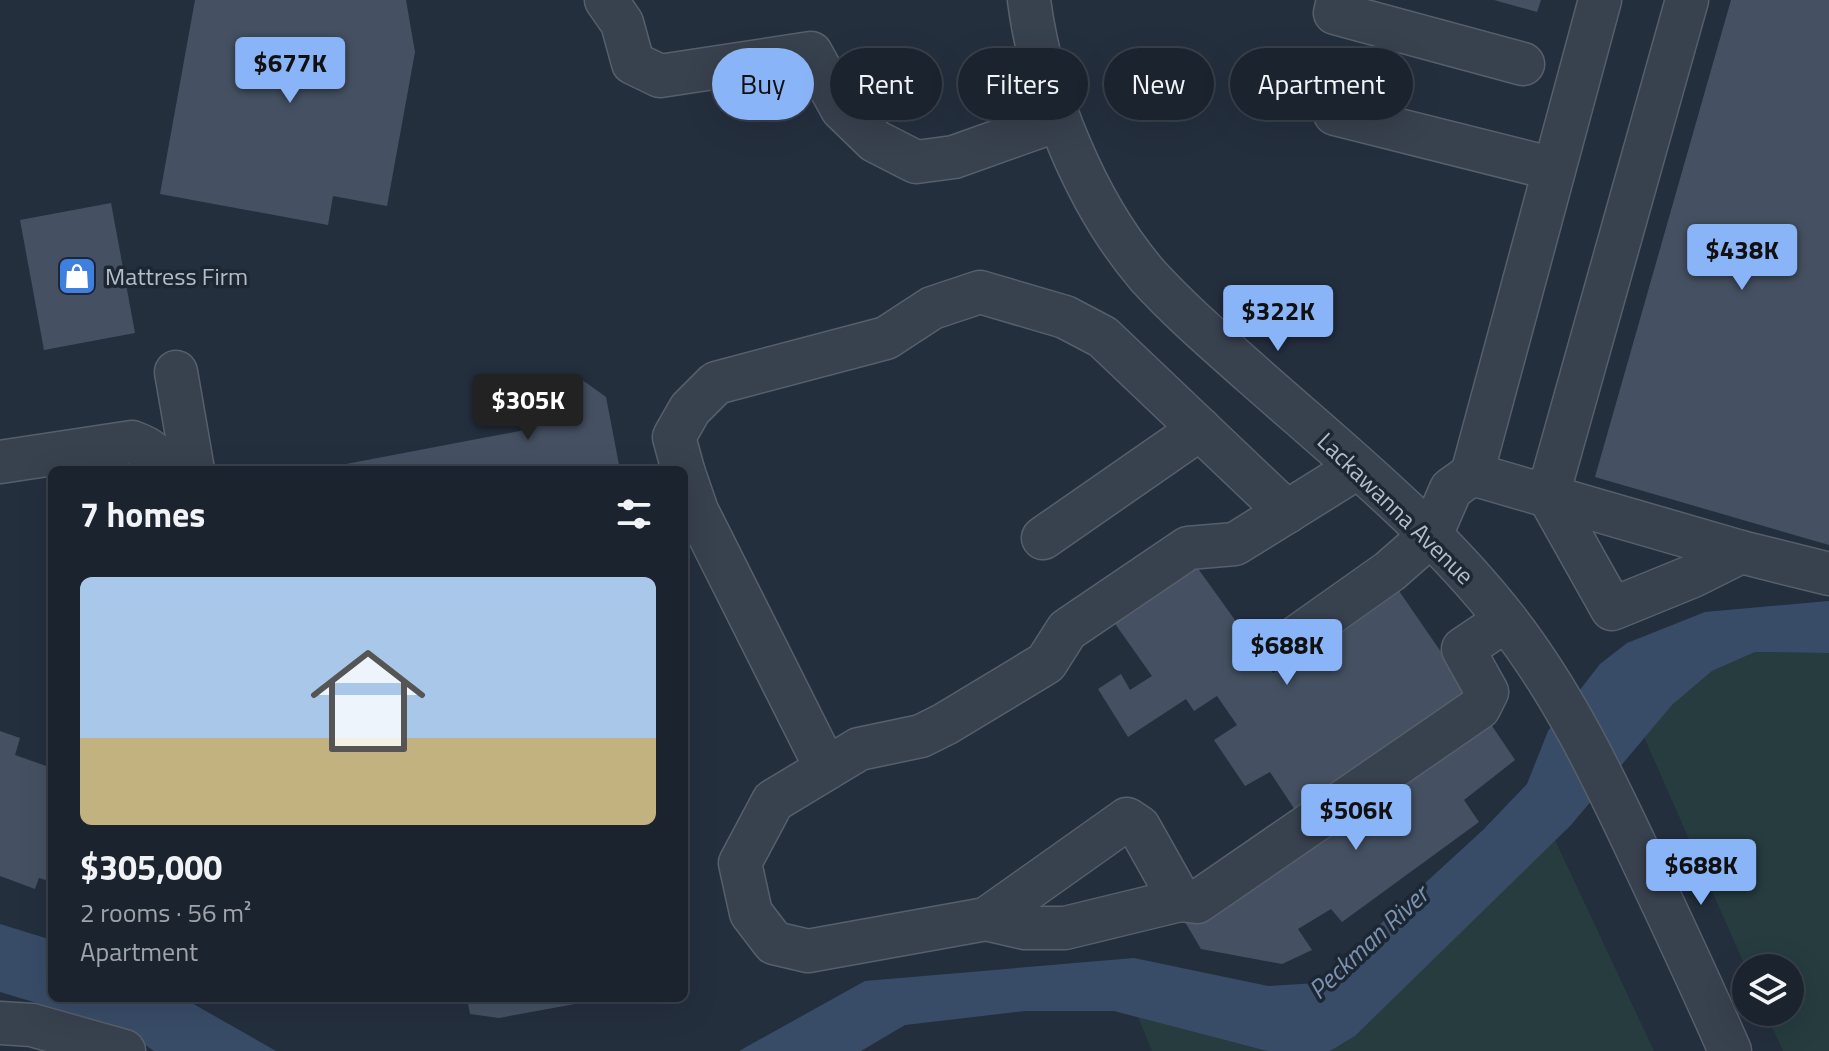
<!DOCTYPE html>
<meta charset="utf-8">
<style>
:root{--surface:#1b232e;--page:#282f3a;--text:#f1f3f6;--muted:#a0a4aa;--line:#39404a;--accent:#8ab4f8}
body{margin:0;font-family:"Titillium Web",sans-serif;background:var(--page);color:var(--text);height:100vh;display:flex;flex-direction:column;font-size:30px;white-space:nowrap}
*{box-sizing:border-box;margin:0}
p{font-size:26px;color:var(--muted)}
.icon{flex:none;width:44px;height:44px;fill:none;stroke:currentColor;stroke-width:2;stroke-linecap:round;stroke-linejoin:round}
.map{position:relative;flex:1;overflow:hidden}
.sheet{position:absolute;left:48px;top:466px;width:640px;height:536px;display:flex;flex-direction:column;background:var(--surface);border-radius:12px;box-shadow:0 8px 32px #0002,0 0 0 2px var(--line)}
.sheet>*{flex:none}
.hud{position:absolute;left:712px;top:48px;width:760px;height:72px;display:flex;gap:16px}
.fabs{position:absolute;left:1732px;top:954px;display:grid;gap:16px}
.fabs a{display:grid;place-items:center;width:72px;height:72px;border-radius:50%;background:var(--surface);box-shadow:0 8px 32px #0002,0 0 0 2px var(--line);font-size:40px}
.price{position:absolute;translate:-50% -68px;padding:0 18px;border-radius:8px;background:var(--accent);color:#111;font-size:26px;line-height:52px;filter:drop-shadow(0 2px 4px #0008)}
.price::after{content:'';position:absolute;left:50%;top:48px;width:24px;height:18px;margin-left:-12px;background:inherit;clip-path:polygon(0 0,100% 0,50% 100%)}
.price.current{background:#222;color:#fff}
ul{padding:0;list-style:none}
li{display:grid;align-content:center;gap:16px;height:424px;padding:0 32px}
li span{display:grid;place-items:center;height:248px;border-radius:12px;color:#555}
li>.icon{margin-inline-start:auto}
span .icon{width:144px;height:144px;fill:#fffc;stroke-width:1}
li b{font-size:34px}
h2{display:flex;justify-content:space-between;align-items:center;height:96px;padding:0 32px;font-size:34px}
.tag{padding:0 28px;border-radius:36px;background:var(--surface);box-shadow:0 8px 32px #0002,0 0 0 2px var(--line);font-size:28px;line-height:72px}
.tag.current{background:var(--accent);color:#111}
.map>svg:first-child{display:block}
.green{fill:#263c3f}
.water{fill:#394c67}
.building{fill:#455162}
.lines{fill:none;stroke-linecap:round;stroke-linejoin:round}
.minor-casing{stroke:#565f6c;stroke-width:45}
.minor{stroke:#38414e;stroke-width:42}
.labels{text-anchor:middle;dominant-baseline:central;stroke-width:7;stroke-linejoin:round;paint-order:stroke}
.poi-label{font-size:24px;fill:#b4bcc9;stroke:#1d2633;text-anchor:start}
.street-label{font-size:24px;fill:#b4bcc9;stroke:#1d2633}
.water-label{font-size:26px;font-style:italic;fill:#7c92b1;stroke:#1d2633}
</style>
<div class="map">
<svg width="1829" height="1051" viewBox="0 0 1829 1051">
<rect width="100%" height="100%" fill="#242f3e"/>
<g class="green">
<polygon points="1755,652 1829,653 1829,1051 1783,1051 1765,1012 1790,1012 1790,968 1746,968 1644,737 1672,705 1712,671"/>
<polygon points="1555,840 1654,1051 1330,1051 1355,1036"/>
<polygon points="1138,1017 1267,1051 1152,1051"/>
</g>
<g class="water">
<polygon points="1829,601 1829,653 1755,652 1712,671 1672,705 1571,825 1355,1036 1330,1051 1267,1051 1114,1011 1025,1011 905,1025 861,1051 739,1051 865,981 1134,958 1268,986 1316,983 1483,830 1527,784 1548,731 1600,664 1627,643 1705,612"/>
<polygon points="0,924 52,940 52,998 183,998 276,1051 154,1051 121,1028 0,992"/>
</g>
<g class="building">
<polygon points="195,0 406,0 415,52 387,206 333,196 328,225 160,194"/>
<polygon points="1494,0 1541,0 1537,12"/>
<polygon points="1731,0 1829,0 1829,545 1595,477"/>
<polygon points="111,203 135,333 44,350 20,220"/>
<polygon points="574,374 606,397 620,470 347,470 346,464 535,428"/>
<polygon points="1194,563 1273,673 1397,588 1472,697 1299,816 1270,772 1245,786 1214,740 1237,725 1217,696 1194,711 1186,699 1128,737 1098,689 1121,674 1130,690 1152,676 1111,618"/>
<polygon points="1484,714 1515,760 1464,800 1479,822 1342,922 1331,909 1298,929 1312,950 1282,964 1201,949 1185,922"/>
<polygon points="0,731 20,738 15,755 52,768 52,882 39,878 35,889 0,876"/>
<polygon points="467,998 597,998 597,1000 499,1018 470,1014"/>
</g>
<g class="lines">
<defs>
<g id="minor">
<polyline points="606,0 622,23 633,63 660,76 811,53 842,109 875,141 916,162 954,157 1058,120"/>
<path d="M1029,0C1041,93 1086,204 1148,276C1180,311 1216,342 1252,374C1340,452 1434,527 1507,621C1562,692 1600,770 1638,851C1669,917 1701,984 1730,1051"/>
<polyline points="1338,0 1335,13 1523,64"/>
<polyline points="1687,0 1548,495 1612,609 1693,576 1741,552"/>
<polyline points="1335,114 1554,169"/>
<polyline points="176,372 193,470"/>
<path d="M0,462L132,442C148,448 157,452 160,470"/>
<polyline points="1357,468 1235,544 1188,548 1067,630 1046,663 945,724 921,736 859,749 773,801 740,863 751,913 774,943 808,951 986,919 1025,928 1065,928 1180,900 1197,902 1479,708 1487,692 1463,649 1506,620"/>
<polyline points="683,470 674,437 690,409 716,383 886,338 932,308 980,292 1065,317 1103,337 1287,512"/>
<polyline points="684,473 697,511 826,768"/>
<polyline points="1472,474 1600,0"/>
<polyline points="1043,538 1200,429"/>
<polyline points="1284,646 1390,571 1431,535 1451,489 1472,474 1741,552 1829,574"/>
<polyline points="986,919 1127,819 1139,827 1180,900"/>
<polyline points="0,1023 32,1025 124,1051"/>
</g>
</defs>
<use href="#minor" class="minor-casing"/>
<use href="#minor" class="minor"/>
</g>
<defs>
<symbol id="shop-square" viewBox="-11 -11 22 22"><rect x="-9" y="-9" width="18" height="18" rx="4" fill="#3f7fe0" stroke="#1d2633"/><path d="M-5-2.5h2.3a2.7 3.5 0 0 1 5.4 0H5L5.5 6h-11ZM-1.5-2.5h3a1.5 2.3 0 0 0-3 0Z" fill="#fff"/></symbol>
</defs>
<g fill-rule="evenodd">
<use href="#shop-square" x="55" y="254" width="44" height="44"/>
</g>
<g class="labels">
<g class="poi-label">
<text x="105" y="276">Mattress Firm</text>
</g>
<g class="street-label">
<text transform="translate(1396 508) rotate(44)">Lackawanna Avenue</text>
</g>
<g class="water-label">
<text transform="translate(1368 942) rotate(-43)">Peckman River</text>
</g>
</g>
</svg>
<div class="fabs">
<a><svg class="icon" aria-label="layers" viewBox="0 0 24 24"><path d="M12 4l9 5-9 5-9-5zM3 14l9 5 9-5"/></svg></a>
</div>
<b class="price" style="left:290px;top:105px">$677K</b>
<b class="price" style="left:1742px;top:292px">$438K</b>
<b class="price" style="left:1278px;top:353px">$322K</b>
<b class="price current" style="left:528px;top:442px">$305K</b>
<b class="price" style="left:1287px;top:687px">$688K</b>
<b class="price" style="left:1356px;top:852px">$506K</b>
<b class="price" style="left:1701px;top:907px">$688K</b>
<div class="hud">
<a class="tag current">Buy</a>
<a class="tag">Rent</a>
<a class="tag">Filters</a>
<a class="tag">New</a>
<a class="tag">Apartment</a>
</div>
<section class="sheet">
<h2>7 homes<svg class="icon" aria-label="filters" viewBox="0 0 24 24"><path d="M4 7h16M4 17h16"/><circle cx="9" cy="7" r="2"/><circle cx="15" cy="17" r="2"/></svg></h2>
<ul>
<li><span style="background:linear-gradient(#a9c7e8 65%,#c2b280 0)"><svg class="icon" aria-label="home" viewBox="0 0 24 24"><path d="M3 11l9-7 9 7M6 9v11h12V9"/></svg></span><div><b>$305,000</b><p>2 rooms · 56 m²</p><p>Apartment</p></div></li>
</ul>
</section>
</div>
